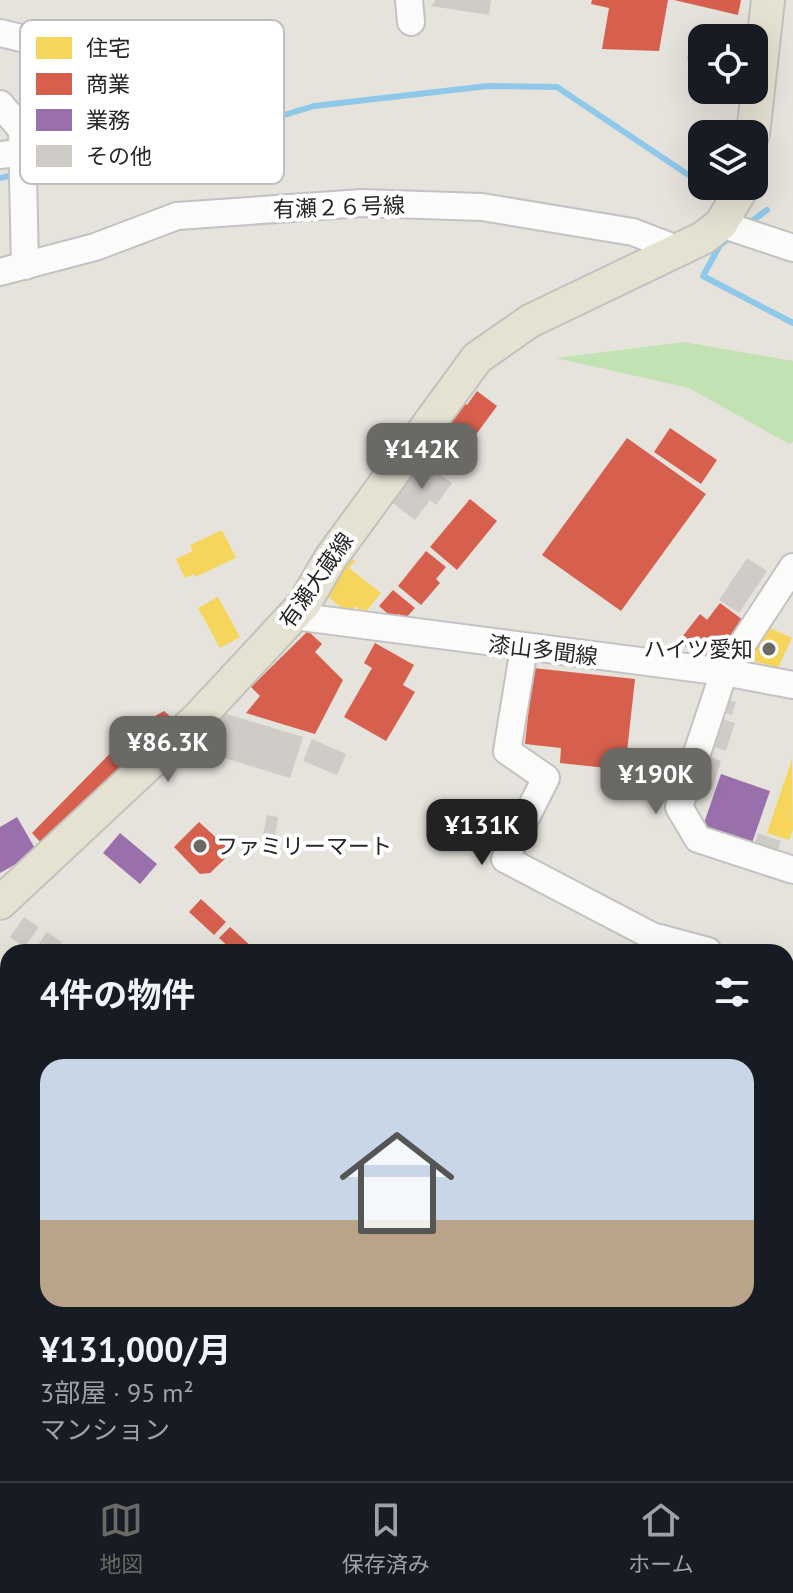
<!DOCTYPE html>
<html lang="ja">
<meta charset="utf-8">
<style>
:root{--surface:#171b24;--page:#242831;--text:#f1f3f6;--muted:#9ea1a6;--line:#363941;--accent:#6a6966}
body{margin:0;font-family:"PT Sans","Noto Sans JP",sans-serif;background:var(--page);color:var(--text);height:100vh;display:flex;flex-direction:column;font-size:30px;white-space:nowrap}
*{box-sizing:border-box;margin:0}
p{font-size:26px;color:var(--muted)}
.icon{flex:none;width:44px;height:44px;fill:none;stroke:currentColor;stroke-width:2;stroke-linecap:round;stroke-linejoin:round}
.map{position:relative;flex:1;overflow:hidden}
.side{position:absolute;left:0px;top:944px;width:794px;height:538px;display:flex;flex-direction:column;background:var(--surface);border-radius:24px 24px 0 0;box-shadow:0 8px 32px #0002}
.side>*{flex:none}
.buttons{position:absolute;left:688px;top:24px;display:grid;gap:16px}
.buttons a{display:grid;place-items:center;width:80px;height:80px;border-radius:16px;background:var(--surface);box-shadow:0 8px 32px #0002;font-size:40px}
.price{position:absolute;translate:-50% -68px;padding:0 18px;border-radius:16px;background:var(--accent);color:#fff;font-size:26px;line-height:52px;filter:drop-shadow(0 2px 4px #0008)}
.price::after{content:'';position:absolute;left:50%;top:48px;width:24px;height:18px;margin-left:-12px;background:inherit;clip-path:polygon(0 0,100% 0,50% 100%)}
.price.active{background:#222;color:#fff}
ul{padding:0;list-style:none}
li{display:grid;align-content:center;gap:16px;height:424px;padding:0 40px}
li+li{border-top:2px solid var(--line)}
li span{display:grid;place-items:center;height:248px;border-radius:24px;color:#555}
li>.icon{margin-inline-start:auto}
span .icon{width:144px;height:144px;fill:#fffc;stroke-width:1}
li b{font-size:34px}
h2{display:flex;justify-content:space-between;align-items:center;height:96px;padding:0 40px;font-size:34px}
.tabs{display:flex;justify-content:space-around;align-items:center;height:112px;border-top:2px solid var(--line);background:var(--surface);font-size:22px;color:var(--muted)}
.tabs a{display:grid;justify-items:center;gap:4px}
.tabs .active{color:var(--accent)}
.map>svg:first-child{display:block}
.green{fill:#c3e2b4}
.homes{fill:#f6d55c}
.shops{fill:#d6604d}
.offices{fill:#9970ab}
.lines{fill:none;stroke-linecap:round;stroke-linejoin:round}
.stream{stroke:#8fc8e8;stroke-width:6}
.building{fill:#cfccc7}
.minor-casing{stroke:#c3c2c2;stroke-width:30}
.major-casing{stroke:#c3c1bf;stroke-width:36}
.minor{stroke:#fbfbfa;stroke-width:26}
.major{stroke:#e5e2d2;stroke-width:32}
.poi-dot{fill:#6a6966;stroke:#fff;stroke-width:3}
.labels{text-anchor:middle;dominant-baseline:central;stroke-width:8;stroke-linejoin:round;paint-order:stroke}
.street-label{font-size:22px;fill:#272727;stroke:#fff}
.poi-label{font-size:22px;fill:#272727;stroke:#fff;text-anchor:end}
.key{fill:#fff;stroke:#bebebe;stroke-width:2}
.key-label{font-size:22px;fill:#272727}
</style>
<div class="map">
<svg width="793" height="1481" viewBox="0 0 793 1481">
<rect width="100%" height="100%" fill="#e6e3dc"/>
<polygon class="green" points="684,342 793,361 793,442 789,444 689,388 556,358"/>
<g class="homes">
<polygon points="222,530 236,558 195,577 194,574 185,578 176,559 193,551 190,545"/>
<polygon points="344,552 355,561 349,568 381,593 364,614 355,606 349,614 325,594"/>
<polygon points="218,597 240,637 220,648 198,608"/>
<polygon points="763,625 792,638 778,668 747,659"/>
<polygon points="792,759 793,830 789,840 767,833"/>
<polygon points="0,1015 8,1026 8,1041 0,1046"/>
</g>
<g class="shops">
<polygon points="592,0 668,0 659,51 602,49 609,8 591,4"/>
<polygon points="674,0 741,0 738,15"/>
<polygon points="477,391 497,406 447,474 422,455 462,401 467,405"/>
<polygon points="670,428 717,460 701,484 654,452"/>
<polygon points="627,438 706,494 621,611 542,555"/>
<polygon points="470,499 497,521 457,570 430,547"/>
<polygon points="426,551 446,567 436,579 440,583 421,605 398,586"/>
<polygon points="393,590 415,608 405,619 399,614 394,619 379,606"/>
<polygon points="720,603 743,620 716,655 700,657 679,641 700,614 707,620"/>
<polygon points="308,631 322,644 315,652 343,680 315,734 246,713 260,696 251,687"/>
<polygon points="375,643 414,665 403,685 415,692 386,741 344,717 372,668 364,663"/>
<polygon points="533,668 635,679 625,770 560,763 561,748 525,744"/>
<polygon points="164,711 171,717 42,844 32,833 136,727"/>
<polygon points="199,822 232,852 210,873 200,874 174,847"/>
<polygon points="201,899 226,922 214,935 189,912"/>
<polygon points="230,927 251,946 246,952 234,952 219,938"/>
</g>
<g class="offices">
<polygon points="721,774 770,791 752,843 703,826"/>
<polygon points="17,817 37,852 0,873 0,827"/>
<polygon points="120,833 157,864 140,884 103,853"/>
</g>
<g class="lines">
<g class="stream">
<polyline points="201,140 314,106 488,86 557,87 702,184"/>
<polyline points="28,172 167,147"/>
<polyline points="0,178 17,174"/>
<polyline points="748,224 767,210"/>
<polyline points="733,236 720,245 703,276 793,323"/>
</g>
</g>
<g class="building">
<polygon points="436,0 491,0 489,15 431,6"/>
<polygon points="694,40 702,43 702,66 686,59"/>
<polygon points="423,462 452,483 436,505 430,500 415,520 393,503"/>
<polygon points="747,558 767,571 739,613 719,600"/>
<polygon points="718,697 736,702 732,715 713,710"/>
<polygon points="220,712 303,737 290,778 208,753"/>
<polygon points="713,716 735,723 726,751 711,746"/>
<polygon points="312,739 346,754 337,775 303,761"/>
<polygon points="701,754 721,761 712,790 697,786"/>
<polygon points="267,815 278,817 275,837 263,835"/>
<polygon points="758,833 781,841 776,856 753,848"/>
<polygon points="24,917 39,927 24,947 10,937"/>
<polygon points="47,932 62,942 55,952 33,952"/>
<polygon points="64,1474 102,1474 99,1481 61,1481"/>
</g>
<g class="lines">
<defs>
<g id="minor">
<polyline points="409,0 411,22"/>
<polyline points="0,33 85,53"/>
<polyline points="0,104 22,130 25,266"/>
<polyline points="0,155 192,131 223,120"/>
<polyline points="721,224 793,248"/>
<polyline points="0,272 95,247 177,216 362,203 482,207 633,232 682,251"/>
<polyline points="793,567 724,672 679,807 698,839 793,870"/>
<polyline points="294,616 724,672 793,685"/>
<polyline points="524,648 507,751 546,778 505,859 652,936 708,951"/>
<polyline points="0,1340 8,1325"/>
<polyline points="232,1474 243,1481"/>
<polyline points="773,1474 778,1481"/>
<polyline points="169,1481 172,1474"/>
<polyline points="411,1481 416,1474"/>
</g>
<g id="major">
<polyline points="753,134 768,0"/>
<polyline points="0,903 198,718 304,604 330,559 477,358 530,321 703,238 721,224 743,186"/>
</g>
</defs>
<use href="#minor" class="minor-casing"/>
<use href="#major" class="major-casing"/>
<use href="#minor" class="minor"/>
<use href="#major" class="major"/>
</g>
<g class="poi-dot">
<circle cx="769" cy="649" r="8"/>
<circle cx="200" cy="846" r="8"/>
</g>
<g class="labels">
<g class="street-label">
<text transform="translate(339 207) rotate(-2)">有瀬２６号線</text>
<text transform="translate(316 580) rotate(-55)">有瀬大蔵線</text>
<text transform="translate(543 650) rotate(7)">漆山多聞線</text>
</g>
<g class="poi-label">
<text x="753" y="649">ハイツ愛知</text>
<text x="216" y="846" text-anchor="start">ファミリーマート</text>
</g>
</g>
<rect x="20" y="20" width="264" height="164" rx="12" class="key"/>
<rect x="36" y="37" width="36" height="22" fill="#f6d55c"/>
<rect x="36" y="73" width="36" height="22" fill="#d6604d"/>
<rect x="36" y="109" width="36" height="22" fill="#9970ab"/>
<rect x="36" y="145" width="36" height="22" fill="#cfccc7"/>
<g class="key-label">
<text x="86" y="56">住宅</text>
<text x="86" y="92">商業</text>
<text x="86" y="128">業務</text>
<text x="86" y="164">その他</text>
</g>
</svg>
<div class="buttons">
<a><svg class="icon" aria-label="locate" viewBox="0 0 24 24"><circle cx="12" cy="12" r="6"/><path d="M12 2v4M12 18v4M2 12h4M18 12h4"/></svg></a>
<a><svg class="icon" aria-label="layers" viewBox="0 0 24 24"><path d="M12 4l9 5-9 5-9-5zM3 14l9 5 9-5"/></svg></a>
</div>
<b class="price" style="left:422px;top:491px">¥142K</b>
<b class="price" style="left:168px;top:784px">¥86.3K</b>
<b class="price" style="left:656px;top:816px">¥190K</b>
<b class="price active" style="left:482px;top:867px">¥131K</b>
<section class="side">
<h2>4件の物件<svg class="icon" aria-label="filters" viewBox="0 0 24 24"><path d="M4 7h16M4 17h16"/><circle cx="9" cy="7" r="2"/><circle cx="15" cy="17" r="2"/></svg></h2>
<ul>
<li><span style="background:linear-gradient(#c9d6e8 65%,#b9a48a 0)"><svg class="icon" aria-label="home" viewBox="0 0 24 24"><path d="M3 11l9-7 9 7M6 9v11h12V9"/></svg></span><div><b>¥131,000/月</b><p>3部屋 · 95 m²</p><p>マンション</p></div></li>
</ul>
</section>
</div>
<nav class="tabs">
<a class="active"><svg class="icon" aria-label="map" viewBox="0 0 24 24"><path d="M3 6l6-2 6 2 6-2v14l-6 2-6-2-6 2zM9 4v14M15 6v14"/></svg>地図</a>
<a><svg class="icon" aria-label="saved" viewBox="0 0 24 24"><path d="M7 4h10v16l-5-4-5 4z"/></svg>保存済み</a>
<a><svg class="icon" aria-label="home" viewBox="0 0 24 24"><path d="M3 11l9-7 9 7M6 9v11h12V9"/></svg>ホーム</a>
</nav>
